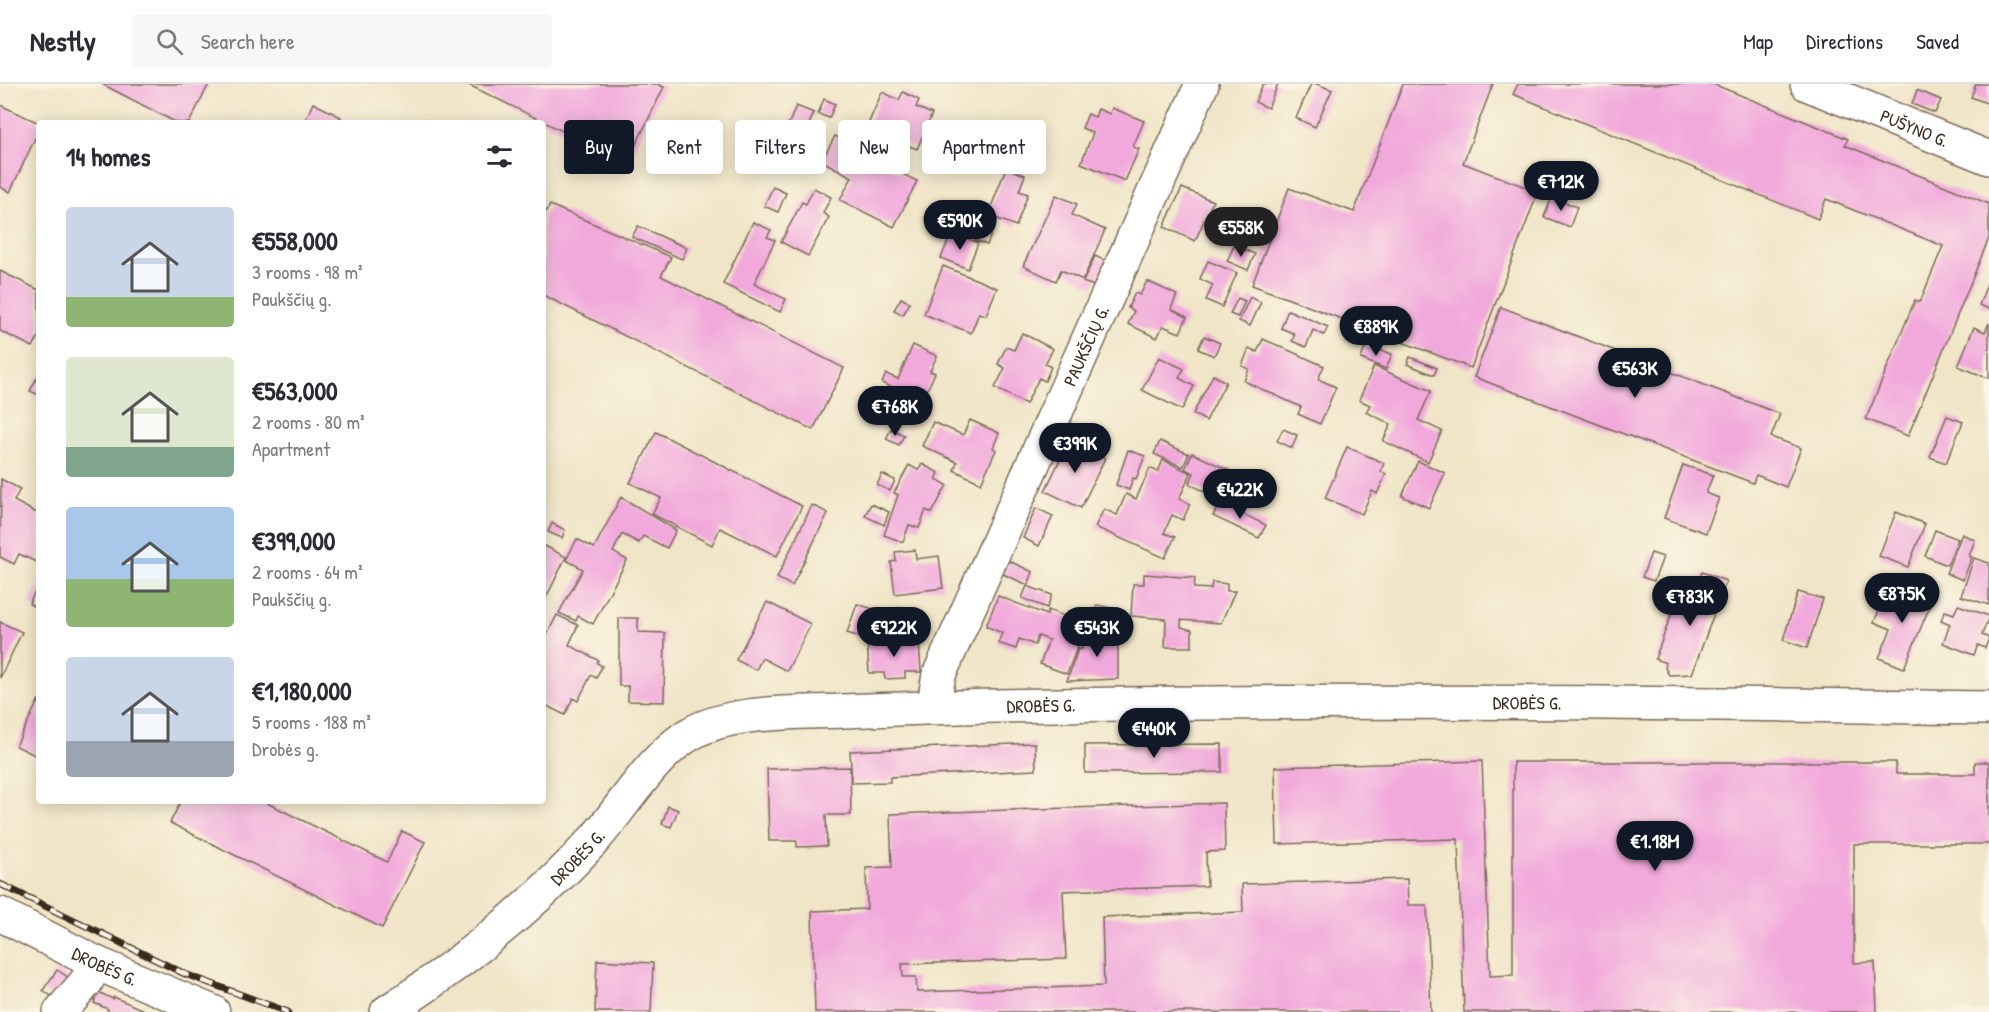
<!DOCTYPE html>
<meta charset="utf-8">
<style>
:root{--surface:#fff;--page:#f7f7f7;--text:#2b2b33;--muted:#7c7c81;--line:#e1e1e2;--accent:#111827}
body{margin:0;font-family:"Patrick Hand",sans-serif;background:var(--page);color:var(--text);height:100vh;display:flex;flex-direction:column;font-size:22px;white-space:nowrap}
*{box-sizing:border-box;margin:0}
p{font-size:20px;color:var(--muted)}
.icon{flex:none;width:33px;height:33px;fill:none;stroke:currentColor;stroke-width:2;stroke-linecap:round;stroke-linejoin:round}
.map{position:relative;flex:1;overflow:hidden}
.sheet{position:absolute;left:36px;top:36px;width:510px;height:684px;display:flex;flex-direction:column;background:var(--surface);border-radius:6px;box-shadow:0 3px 15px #0003}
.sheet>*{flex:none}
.guide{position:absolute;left:564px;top:36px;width:570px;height:54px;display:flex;gap:12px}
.price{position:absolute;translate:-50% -51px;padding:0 14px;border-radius:21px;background:var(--accent);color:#fff;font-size:20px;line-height:39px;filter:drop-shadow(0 2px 3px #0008)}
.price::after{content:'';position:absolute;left:50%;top:36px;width:18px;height:14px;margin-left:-9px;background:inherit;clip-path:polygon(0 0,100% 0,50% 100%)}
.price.active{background:#222;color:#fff}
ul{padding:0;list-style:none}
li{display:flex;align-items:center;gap:18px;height:150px;padding:0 30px}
li span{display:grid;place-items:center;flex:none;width:168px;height:120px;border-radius:6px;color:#555}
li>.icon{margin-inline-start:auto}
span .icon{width:72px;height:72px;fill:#fffc;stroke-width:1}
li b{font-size:26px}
h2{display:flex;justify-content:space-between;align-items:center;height:72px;padding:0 30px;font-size:26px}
.tag{padding:0 21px;border-radius:6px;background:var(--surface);box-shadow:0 3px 15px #0003;font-size:21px;line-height:54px}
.tag.active{background:var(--accent);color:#fff}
header{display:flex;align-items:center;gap:36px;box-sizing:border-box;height:84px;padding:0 30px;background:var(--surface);border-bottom:2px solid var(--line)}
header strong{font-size:28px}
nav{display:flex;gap:33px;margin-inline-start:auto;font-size:21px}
.search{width:420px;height:54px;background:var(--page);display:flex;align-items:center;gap:15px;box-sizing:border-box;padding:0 21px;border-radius:6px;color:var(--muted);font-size:22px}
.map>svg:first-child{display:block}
.building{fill:#f1a9db}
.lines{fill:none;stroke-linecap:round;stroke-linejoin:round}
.minor-casing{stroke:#7a6b59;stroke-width:36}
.minor{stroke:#fff;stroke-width:33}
.rail-casing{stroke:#3b2a1e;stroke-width:7}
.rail{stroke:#fcf5e5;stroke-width:4.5;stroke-dasharray:14;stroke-linecap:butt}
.labels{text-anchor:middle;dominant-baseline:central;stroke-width:4.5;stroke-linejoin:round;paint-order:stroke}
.street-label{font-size:18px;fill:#3b2a1e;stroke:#fcf5e5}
</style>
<header>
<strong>Nestly</strong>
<div class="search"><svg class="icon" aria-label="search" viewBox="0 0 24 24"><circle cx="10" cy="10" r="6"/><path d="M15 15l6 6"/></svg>Search here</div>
<nav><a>Map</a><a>Directions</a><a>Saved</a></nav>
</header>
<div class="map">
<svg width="1989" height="928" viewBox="0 0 1989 928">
<rect width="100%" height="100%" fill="#fcf5e5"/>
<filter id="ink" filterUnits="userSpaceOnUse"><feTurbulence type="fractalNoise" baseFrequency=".0167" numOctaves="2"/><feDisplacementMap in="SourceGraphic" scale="12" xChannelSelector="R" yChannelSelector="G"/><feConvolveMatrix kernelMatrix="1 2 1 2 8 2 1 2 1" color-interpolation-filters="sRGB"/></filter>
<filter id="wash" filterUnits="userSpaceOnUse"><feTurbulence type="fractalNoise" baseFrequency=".008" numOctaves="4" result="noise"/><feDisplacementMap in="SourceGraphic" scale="24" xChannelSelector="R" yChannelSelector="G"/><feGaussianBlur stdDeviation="1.35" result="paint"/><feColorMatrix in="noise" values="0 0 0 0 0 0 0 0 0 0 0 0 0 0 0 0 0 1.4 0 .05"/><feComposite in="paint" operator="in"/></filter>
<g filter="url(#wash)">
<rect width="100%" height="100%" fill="#f0e5c7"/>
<g id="blocks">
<g class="building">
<polygon points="102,0 209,0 189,39 177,39"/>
<polygon points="467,0 657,0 664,3 627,79"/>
<polygon points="1263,0 1278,0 1268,24 1255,18"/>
<polygon points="1311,0 1317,0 1332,6 1315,43 1296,34"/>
<polygon points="1403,0 1493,0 1463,79 1538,108 1471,284 1252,201 1289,104 1354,128"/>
<polygon points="1518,0 1713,0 1848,55 1845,61 1989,120 1989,154 1908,352 1866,335 1915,216 1920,218 1943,162 1826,115 1818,135 1513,10"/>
<polygon points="1976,0 1989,0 1989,20 1971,13"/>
<polygon points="1917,6 1941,16 1935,29 1912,20"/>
<polygon points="882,8 899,16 903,8 919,16 916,23 932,30 917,65 897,57 893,67 881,62 886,52 867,43"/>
<polygon points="824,15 835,20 829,34 818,30"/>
<polygon points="313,19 341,33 338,39 304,39"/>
<polygon points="0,21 39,39 39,46 10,108 0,103"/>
<polygon points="796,22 814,29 802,56 785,49"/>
<polygon points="1112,24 1144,37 1133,63 1139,65 1125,97 1081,79 1093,49 1082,44 1088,30 1095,33 1098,25 1110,30"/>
<polygon points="835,52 870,70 867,75 885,84 886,82 917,97 894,143 840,116 852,93 822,77"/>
<polygon points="1006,84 1025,91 1019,107 1028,110 1016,142 988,131"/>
<polygon points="773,103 786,109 778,128 764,122"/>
<polygon points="814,104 831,113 823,129 829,133 808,172 781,158 802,118 806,120"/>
<polygon points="1182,104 1213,117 1195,157 1164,143"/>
<polygon points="1056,111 1077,120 1072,131 1105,146 1083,196 1061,186 1056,197 1023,182"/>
<polygon points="1552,113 1577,123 1570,143 1544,133"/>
<polygon points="550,121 671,173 661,192 844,284 813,346 543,211 543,133"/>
<polygon points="983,137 995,141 987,161 975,156"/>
<polygon points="753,138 771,146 767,153 775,156 754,200 786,215 780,228 723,200"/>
<polygon points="638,142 687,164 682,175 632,153"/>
<polygon points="952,148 978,159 968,185 941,174"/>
<polygon points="1234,162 1255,170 1248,186 1227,177"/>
<polygon points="1095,172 1106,177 1094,202 1083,198"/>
<polygon points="1208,177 1237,189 1222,223 1206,216 1213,201 1200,195"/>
<polygon points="943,182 997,204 986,231 979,229 971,249 924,230"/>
<polygon points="0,187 39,206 39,251 33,263 0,247"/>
<polygon points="1989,195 1989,225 1979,221"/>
<polygon points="1147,197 1177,211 1171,225 1187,233 1180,249 1163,242 1157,254 1128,240 1134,227 1128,224 1135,209 1140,211"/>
<polygon points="1250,213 1261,218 1250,242 1239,237"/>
<polygon points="901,214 910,219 903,231 894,226"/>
<polygon points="1238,214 1245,217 1238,233 1230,230"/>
<polygon points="1501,223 1780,330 1771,353 1801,364 1786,403 1756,391 1753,399 1474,293"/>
<polygon points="1288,226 1328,243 1324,251 1313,246 1306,263 1292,257 1295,250 1281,244"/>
<polygon points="1989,239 1989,293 1988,294 1958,282 1974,243 1985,248"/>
<polygon points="1022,249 1053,265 1045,280 1051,283 1045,297 1039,294 1026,320 995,304 1005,284 998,280 1006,263 1014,266"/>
<polygon points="1204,252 1220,259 1214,272 1198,265"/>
<polygon points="1263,255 1324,282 1318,295 1336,303 1320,340 1298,330 1301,323 1244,297 1249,285 1242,282 1249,264 1257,268"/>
<polygon points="913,261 937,272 930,287 935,289 917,328 902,321 907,310 882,299 886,290 898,295"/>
<polygon points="1366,261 1392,270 1386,285 1361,275"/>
<polygon points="1159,273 1184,285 1179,294 1194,302 1182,326 1142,306"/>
<polygon points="1410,273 1437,284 1434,291 1407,280"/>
<polygon points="1374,282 1431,307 1418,336 1442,347 1428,378 1383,357 1391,340 1366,328 1370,321 1359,316"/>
<polygon points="39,290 39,311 30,307"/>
<polygon points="1213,291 1226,298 1206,337 1193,330"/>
<polygon points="1947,332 1963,338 1946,379 1930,373"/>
<polygon points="970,336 999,349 993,364 996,366 981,399 954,386 957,378 922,362 933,338 963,351"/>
<polygon points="891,345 904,351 899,361 886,355"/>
<polygon points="1283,345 1297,351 1292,364 1277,357"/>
<polygon points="656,348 802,422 777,472 720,444 712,461 652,430 661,414 630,399"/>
<polygon points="1069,357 1105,374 1081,424 1045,407"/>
<polygon points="1160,357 1189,370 1183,383 1154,370"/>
<polygon points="1347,363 1384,379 1381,388 1386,390 1377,410 1372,407 1362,430 1325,414"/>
<polygon points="1128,366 1145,372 1136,395 1133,394 1129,406 1116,401"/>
<polygon points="1192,369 1233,388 1226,403 1218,399 1213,411 1189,400 1194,389 1185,385"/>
<polygon points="1163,376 1191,389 1179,415 1190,420 1183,436 1172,431 1164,449 1175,453 1165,474 1095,443 1104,425 1117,431 1126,410 1136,415 1150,384 1158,388"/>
<polygon points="1418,377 1445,389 1429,424 1402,412"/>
<polygon points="922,380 939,389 936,395 947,401 932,429 926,426 919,444 909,441 903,458 884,451 898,411 894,409 909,381 918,386"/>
<polygon points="1683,381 1713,391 1706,409 1719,414 1706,449 1664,434"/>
<polygon points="882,390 895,396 890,407 877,401"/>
<polygon points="1,395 20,405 14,417 39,430 39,471 36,478 19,470 14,480 0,473"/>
<polygon points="621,413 676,446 667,464 643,452 639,459 622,450 613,468 627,476 593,540 578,532 576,537 559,529 583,485 566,476 577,455 594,464"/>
<polygon points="1220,419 1266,441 1259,454 1213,432"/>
<polygon points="871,420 889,428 884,441 865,432"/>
<polygon points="812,421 828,429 792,502 777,494"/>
<polygon points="1036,424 1053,432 1039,462 1023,454"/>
<polygon points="1896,428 1925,440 1908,483 1879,472"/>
<polygon points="552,439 565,446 562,454 548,448"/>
<polygon points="1935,446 1958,455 1947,481 1925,472"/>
<polygon points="1962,450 1975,456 1969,472 1972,473 1963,496 1946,489"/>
<polygon points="543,461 566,473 545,516 543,515"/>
<polygon points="915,466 916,475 939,472 943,504 895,510 891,478 896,477 895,468"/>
<polygon points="1651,469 1663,473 1654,497 1642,493"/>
<polygon points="1974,474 1989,479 1989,521 1961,512"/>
<polygon points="1009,477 1033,488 1028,501 1003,490"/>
<polygon points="1702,488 1726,497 1692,590 1669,591 1665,584 1666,579 1655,575 1678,512 1691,517"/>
<polygon points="1144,490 1195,494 1194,504 1211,505 1212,498 1227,500 1227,507 1235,507 1221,539 1181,536 1181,543 1192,546 1192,563 1165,563 1166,535 1131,532 1133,500 1144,500"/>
<polygon points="39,499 39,525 29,520"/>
<polygon points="1027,502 1052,511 1047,524 1022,514"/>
<polygon points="1897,503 1932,517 1904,584 1879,574 1891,545 1874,538 1888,506 1895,509"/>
<polygon points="1798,508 1823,515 1807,564 1783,556"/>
<polygon points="998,512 1047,531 1048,526 1086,540 1067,590 1040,580 1049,556 1038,552 1035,561 1019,555 1016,565 998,559 1002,549 986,542"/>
<polygon points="767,518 811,540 787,587 762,574 756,586 736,576"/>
<polygon points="857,520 880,527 869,556 847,549"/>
<polygon points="1097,521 1116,525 1112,542 1093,538"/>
<polygon points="1958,521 1989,532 1982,551 1989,554 1985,564 1978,561 1974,571 1943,559 1950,540 1941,536 1945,527 1954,530"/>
<polygon points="898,524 918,525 918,535 897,534"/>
<polygon points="557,531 578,541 569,561 598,576 597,579 602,582 596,594 591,591 578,617 573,614 565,631 543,620 543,559"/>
<polygon points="619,534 638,534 638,548 665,549 664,618 628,617 628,602 619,602"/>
<polygon points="0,538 22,548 0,594"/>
<polygon points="1107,543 1113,543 1113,558 1118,558 1118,595 1067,597 1078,565 1082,565 1082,557 1092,558 1092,545 1107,545"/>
<polygon points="919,556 921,588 905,588 905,594 885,595 884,589 869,589 867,557"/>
<polygon points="39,615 39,673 16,662"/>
<polygon points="1035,659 1036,686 890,693 890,698 852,699 850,667"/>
<polygon points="1222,660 1222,688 1085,689 1085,661"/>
<polygon points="1482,677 1490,892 1513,891 1513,678 1896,678 1896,690 1975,690 1975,678 1989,678 1989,760 1854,760 1854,879 1875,878 1877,928 1464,928 1458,755 1277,760 1275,683"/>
<polygon points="850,683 851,731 826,731 827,762 797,763 797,757 769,757 767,685"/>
<polygon points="181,717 263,717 387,778 402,747 425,758 382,844 170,739"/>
<polygon points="1224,719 1225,767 1206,768 1207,802 1063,807 1066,875 902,880 903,893 916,893 917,908 1104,902 1102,833 1243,828 1242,800 1407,795 1408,821 1427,821 1431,928 815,928 812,827 867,825 866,784 892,783 890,730"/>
<polygon points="668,722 678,726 671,743 662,740"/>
<polygon points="597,876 653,879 651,928 595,928"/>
<polygon points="57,886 69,894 55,915 43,906"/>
<polygon points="98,908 113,915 114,913 148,928 107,928 108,925 94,919"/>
</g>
</g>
</g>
<g filter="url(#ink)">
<use href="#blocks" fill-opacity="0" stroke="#7a6b59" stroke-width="1.5"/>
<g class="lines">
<defs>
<g id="minor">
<path id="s1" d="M1807,0L1989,74"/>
<path id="s2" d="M936,623V607L939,591L1202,0"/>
<path id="s3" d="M0,830L96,879L213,928"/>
<polyline points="60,928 86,898 96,879"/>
<path id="s4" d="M387,928C460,881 533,822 592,758C622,725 652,672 690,650C731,626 796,629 843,627C894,625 946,623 998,622C1328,615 1659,618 1989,624"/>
</g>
</defs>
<use href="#minor" class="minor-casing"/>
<use href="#minor" class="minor"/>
<defs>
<polyline id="rail" points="0,800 185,890 288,928"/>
</defs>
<use href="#rail" class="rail-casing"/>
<use href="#rail" class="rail"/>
</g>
</g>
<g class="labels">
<g class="street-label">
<text stroke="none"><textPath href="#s1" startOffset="116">PUŠYNO G.</textPath></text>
<text stroke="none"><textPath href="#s2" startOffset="393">PAUKŠČIŲ G.</textPath></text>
<text stroke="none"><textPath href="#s4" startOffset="1254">DROBĖS G.</textPath></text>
<text stroke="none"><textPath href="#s4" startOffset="768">DROBĖS G.</textPath></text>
<text stroke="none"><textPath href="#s4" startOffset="246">DROBĖS G.</textPath></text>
<text stroke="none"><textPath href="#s3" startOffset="117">DROBĖS G.</textPath></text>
</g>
</g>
</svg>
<b class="price" style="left:1561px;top:128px">€712K</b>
<b class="price" style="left:960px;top:167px">€590K</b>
<b class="price active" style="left:1241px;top:174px">€558K</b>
<b class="price" style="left:1376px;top:273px">€889K</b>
<b class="price" style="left:1635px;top:315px">€563K</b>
<b class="price" style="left:895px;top:353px">€768K</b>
<b class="price" style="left:1075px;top:390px">€399K</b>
<b class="price" style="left:1240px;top:436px">€422K</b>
<b class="price" style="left:1902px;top:540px">€875K</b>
<b class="price" style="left:1690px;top:543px">€783K</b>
<b class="price" style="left:894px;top:574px">€922K</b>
<b class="price" style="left:1097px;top:574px">€543K</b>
<b class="price" style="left:1154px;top:675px">€440K</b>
<b class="price" style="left:1655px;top:788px">€1.18M</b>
<div class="guide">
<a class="tag active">Buy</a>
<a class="tag">Rent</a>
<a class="tag">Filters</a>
<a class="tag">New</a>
<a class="tag">Apartment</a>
</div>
<section class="sheet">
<h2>14 homes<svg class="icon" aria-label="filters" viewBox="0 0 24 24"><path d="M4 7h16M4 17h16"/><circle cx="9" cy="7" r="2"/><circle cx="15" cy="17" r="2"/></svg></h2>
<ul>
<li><span style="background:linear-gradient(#c9d6e8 75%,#8fb573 0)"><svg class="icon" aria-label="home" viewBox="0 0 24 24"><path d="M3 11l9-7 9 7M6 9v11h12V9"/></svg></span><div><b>€558,000</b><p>3 rooms · 98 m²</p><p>Paukščių g.</p></div></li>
<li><span style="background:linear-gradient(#dfe7d0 75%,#7fa58c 0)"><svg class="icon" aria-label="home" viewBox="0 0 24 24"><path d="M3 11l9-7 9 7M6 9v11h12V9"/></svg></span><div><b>€563,000</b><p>2 rooms · 80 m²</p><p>Apartment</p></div></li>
<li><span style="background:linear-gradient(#a9c7e8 60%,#8fb573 0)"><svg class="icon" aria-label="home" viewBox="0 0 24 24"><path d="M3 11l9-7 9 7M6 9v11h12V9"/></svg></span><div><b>€399,000</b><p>2 rooms · 64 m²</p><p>Paukščių g.</p></div></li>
<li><span style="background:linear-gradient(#c9d6e8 70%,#9aa5b1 0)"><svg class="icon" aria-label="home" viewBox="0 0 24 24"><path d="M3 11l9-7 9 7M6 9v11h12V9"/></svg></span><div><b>€1,180,000</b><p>5 rooms · 188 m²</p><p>Drobės g.</p></div></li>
</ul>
</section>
</div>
